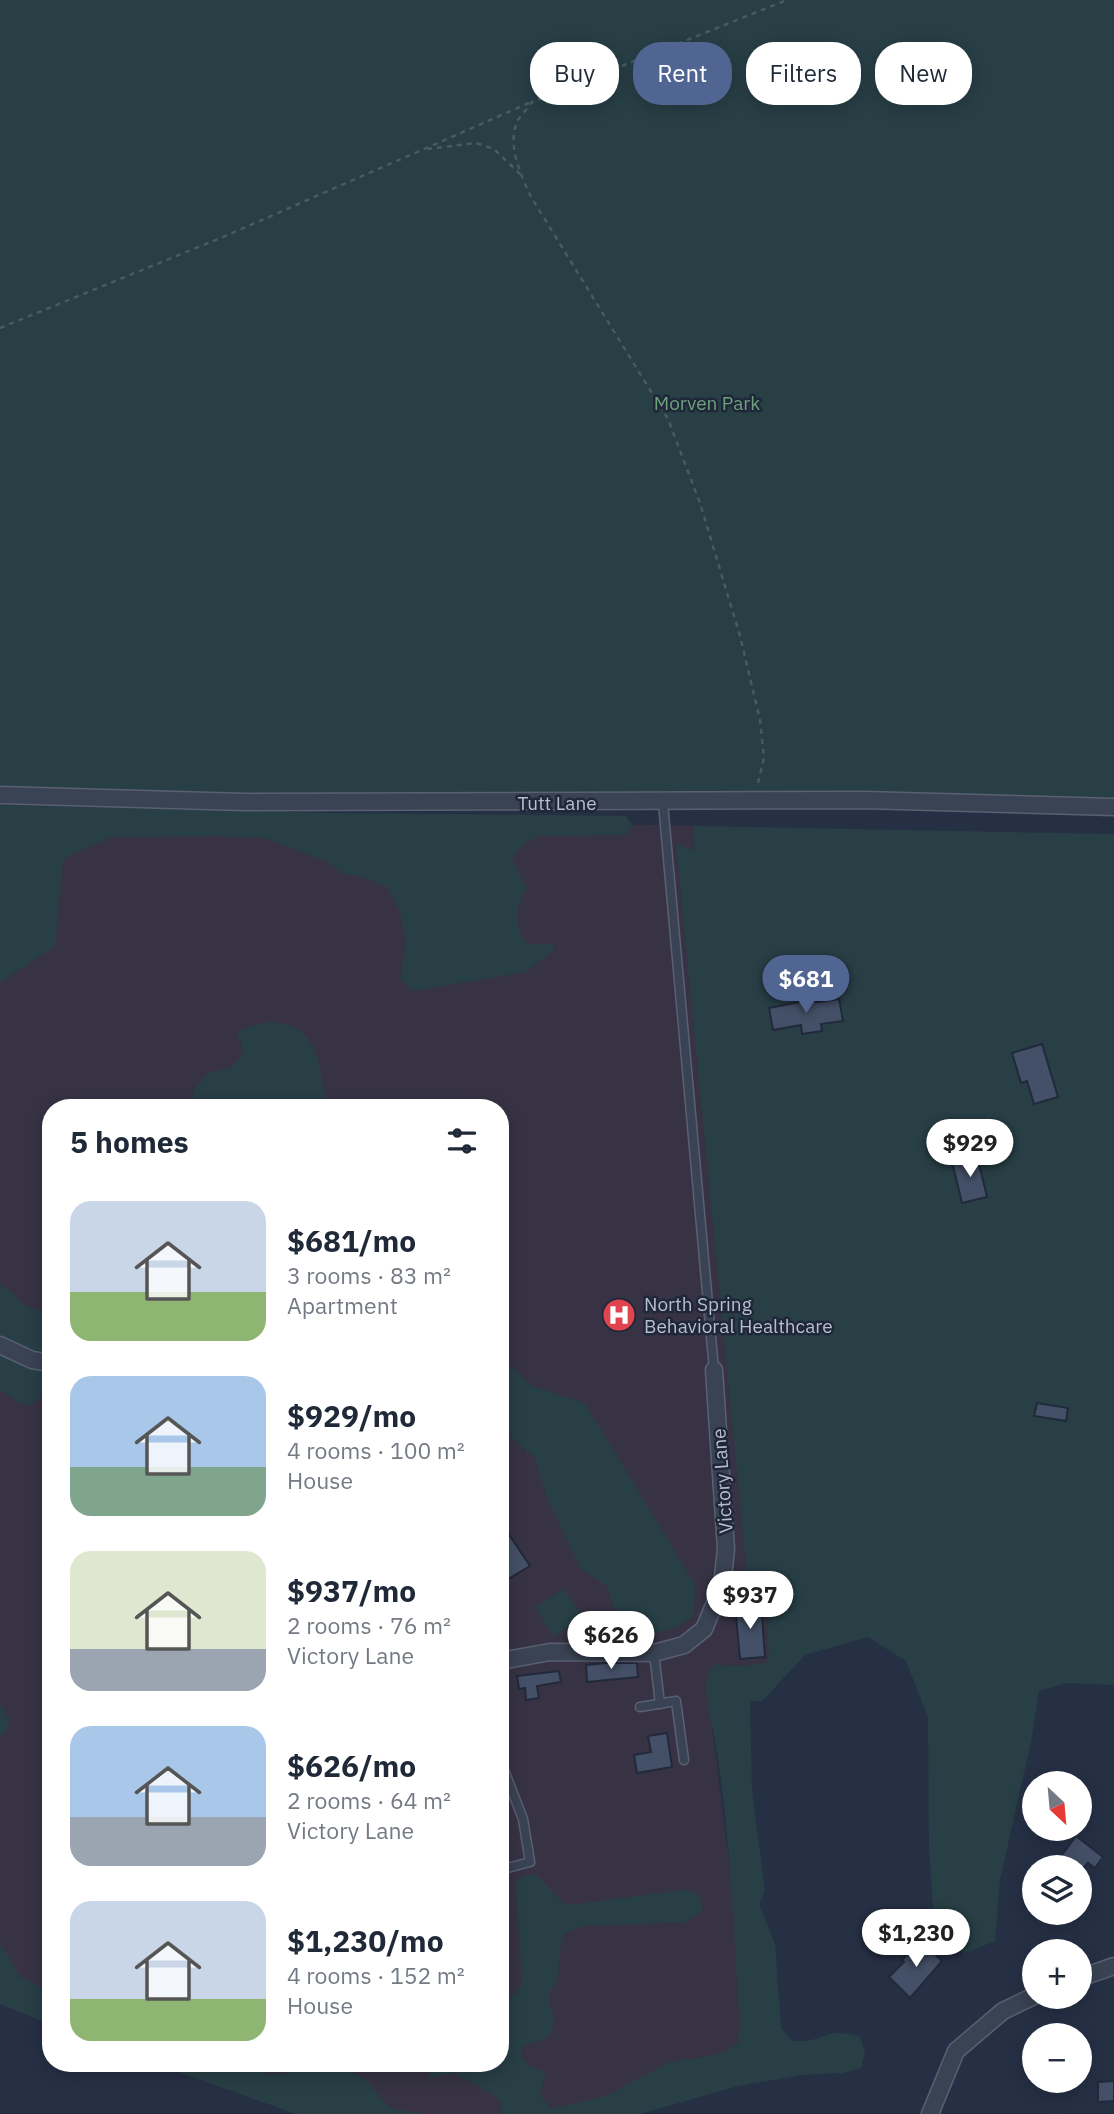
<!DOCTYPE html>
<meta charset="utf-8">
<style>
:root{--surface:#fff;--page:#f2f2f3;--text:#1f2937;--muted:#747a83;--accent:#506591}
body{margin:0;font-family:"IBM Plex Sans",sans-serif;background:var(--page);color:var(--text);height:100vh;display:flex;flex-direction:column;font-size:26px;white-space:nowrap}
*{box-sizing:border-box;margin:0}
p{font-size:23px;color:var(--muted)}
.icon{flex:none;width:38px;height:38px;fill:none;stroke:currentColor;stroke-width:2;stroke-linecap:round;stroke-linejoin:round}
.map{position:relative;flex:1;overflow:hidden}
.sheet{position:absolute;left:42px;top:1099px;width:467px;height:973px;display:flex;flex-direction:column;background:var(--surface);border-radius:28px;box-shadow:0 4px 18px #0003}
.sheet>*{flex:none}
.hud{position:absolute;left:530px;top:42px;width:478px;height:63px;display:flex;gap:14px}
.needle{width:46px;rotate:154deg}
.fabs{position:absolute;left:1022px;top:1771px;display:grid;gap:14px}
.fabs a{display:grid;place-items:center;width:70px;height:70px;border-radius:50%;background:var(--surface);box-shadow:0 4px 18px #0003;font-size:35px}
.price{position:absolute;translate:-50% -60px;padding:0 16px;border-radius:24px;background:#fff;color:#222;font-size:23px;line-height:46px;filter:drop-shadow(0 2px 4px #0008)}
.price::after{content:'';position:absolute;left:50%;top:42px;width:21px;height:16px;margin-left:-10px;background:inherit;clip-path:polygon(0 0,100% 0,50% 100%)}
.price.on{background:var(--accent);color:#fff}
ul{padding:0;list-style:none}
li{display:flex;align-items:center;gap:21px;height:175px;padding:0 28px}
li span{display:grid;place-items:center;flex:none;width:196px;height:140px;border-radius:21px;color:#555}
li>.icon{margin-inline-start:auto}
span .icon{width:84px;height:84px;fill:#fffc;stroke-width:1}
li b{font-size:30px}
h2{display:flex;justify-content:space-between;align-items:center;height:84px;padding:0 28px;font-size:30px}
.tag{padding:0 24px;border-radius:28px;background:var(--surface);box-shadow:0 4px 18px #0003;font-size:24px;line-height:63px}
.tag.on{background:var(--accent);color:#fff}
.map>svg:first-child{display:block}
.medical{fill:#373344}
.green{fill:#283f46}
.building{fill:#445067;stroke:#21293b;stroke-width:2}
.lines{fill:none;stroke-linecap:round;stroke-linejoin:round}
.service-casing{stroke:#596071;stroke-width:11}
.minor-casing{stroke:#596071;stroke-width:19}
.path{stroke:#465c61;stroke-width:2.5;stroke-dasharray:5 5;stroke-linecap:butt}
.service{stroke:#3a4354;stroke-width:8}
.minor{stroke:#3a4354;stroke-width:16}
.labels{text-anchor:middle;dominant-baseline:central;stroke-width:5;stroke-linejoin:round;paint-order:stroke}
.park-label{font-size:19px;fill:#6ea07e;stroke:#1f2739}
.street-label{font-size:19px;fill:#b8becd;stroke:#1f2739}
.poi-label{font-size:19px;fill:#b8becd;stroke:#1f2739;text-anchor:start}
</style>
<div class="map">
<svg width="1114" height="2114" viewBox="0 0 1114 2114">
<rect width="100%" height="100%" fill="#263045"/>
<polygon class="medical" points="0,824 618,824 693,826 757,1522 794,1576 762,1701 709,1704 755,2067 597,2114 326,2114 182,2063 500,2063 500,1108 51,1108 51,2017 0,1999"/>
<g class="green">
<polygon points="0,0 1114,0 1114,811 0,798"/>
<path d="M0,805L334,813L626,816L633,826L625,835L539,836L522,845L512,860L527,889C514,908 514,926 527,944H553V951L526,972L412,991L400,979L406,942L400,912L387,887L358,876L343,875L330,863L265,838L218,836L113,837L72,854L63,861L55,946L0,983Z"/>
<path d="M693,826L1114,834V1685L1067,1683L1039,1691L1031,1742L1000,1880L995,1941L963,1954L934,1920L929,1847L928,1717L906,1661L868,1637L805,1655L762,1701H750L752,1791L765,1891L759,1904L775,1944L781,2028L792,2041C823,2044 826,2025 860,2037L865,2053L861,2068L843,2073L802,2075L738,2086L640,2114H499L502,2104L493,2094L454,2073L431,2078L424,2063H500L501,1997L516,1994L522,1983L516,1885L520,1877L534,1874C548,1883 553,1896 567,1905L686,1890L699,1895L703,1908L696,1916L685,1922L584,1926L566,1932L561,1940L558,1980L550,1991L549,2003L554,2019L551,2034L542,2040L524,2046L520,2055L528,2065L546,2072L540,2095L551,2109L606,2096L670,2062L710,2056L724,2052L738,2043L740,2024C733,1930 731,1834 715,1741C712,1718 698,1684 714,1664L737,1666L766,1663L769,1652L765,1600L752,1596L746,1588L747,1574L676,843L695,851Z"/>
<path d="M270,1022C277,1023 285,1024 291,1026C322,1037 320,1082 329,1108H194L192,1103L194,1089L208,1073L231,1068L244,1054L237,1032L249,1026Z"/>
<path d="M0,1284L16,1296L23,1305L37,1309L51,1321V1390L29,1406C13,1403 13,1394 0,1391Z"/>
<polygon points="500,1355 532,1386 585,1403 695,1585 694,1616 678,1627 643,1637 630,1636 621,1628 607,1586 581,1569 546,1495 535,1458 505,1432 510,1415 501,1403"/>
<polygon points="564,1589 583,1618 553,1636 535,1607"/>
<polygon points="0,1704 9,1720 7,1731 0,1736"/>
<polygon points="0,1942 20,1977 51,1992 51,2025 0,2004"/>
<polygon points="153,2063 240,2063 270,2074 283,2075 305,2063 332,2063 366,2080 390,2108 425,2114 296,2114"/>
</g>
<g class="building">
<polygon points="839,999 843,1021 821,1024 822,1031 802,1034 801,1025 773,1030 769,1008 809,1000 818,1002"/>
<polygon points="1042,1044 1058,1097 1034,1104 1027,1081 1021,1083 1012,1053"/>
<polygon points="977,1155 987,1197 962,1203 952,1162"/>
<polygon points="1037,1403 1068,1408 1066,1421 1034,1416"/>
<polygon points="500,1521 530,1566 500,1584"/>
<polygon points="761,1603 765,1657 740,1659 735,1605"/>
<polygon points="605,1663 637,1663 638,1677 587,1682 586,1665"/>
<polygon points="559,1671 561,1682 537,1686 539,1698 526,1700 525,1688 519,1689 517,1676"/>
<polygon points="667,1733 672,1767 637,1773 634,1755 651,1752 648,1736"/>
<polygon points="1076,1836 1103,1857 1095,1868 1088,1863 1084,1867 1053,1867"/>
<polygon points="921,1940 942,1961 910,1998 889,1977 904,1962 902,1960"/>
<polygon points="1114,2081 1114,2101 1098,2102 1098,2082"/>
</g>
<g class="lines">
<defs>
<g id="service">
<polyline points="663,803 714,1370"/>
<polyline points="654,1653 660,1704"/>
<polyline points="640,1707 676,1701 684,1760"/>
<polyline points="500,1760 523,1819 530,1862 500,1870"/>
</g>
<g id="minor">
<polyline points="0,795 244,802 864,800 1114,807"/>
<polyline points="0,1345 32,1360 51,1363"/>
<polyline points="500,1661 550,1652 654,1653 684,1645 704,1629 722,1586 726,1549 714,1370"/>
<polyline points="1080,1978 1114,1966"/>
<polyline points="930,2114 956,2051 1003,2011 1034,1996"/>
</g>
</defs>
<use href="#service" class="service-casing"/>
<use href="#minor" class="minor-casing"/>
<g class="path">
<polyline points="427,149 476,143 494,149 521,175"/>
<polyline points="0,328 223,237 529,103"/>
<path d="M758,783L764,758L760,720L740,636L700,503L668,419L531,197C521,175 506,144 518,120C522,114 528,108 532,102L787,0"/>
</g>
<use href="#service" class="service"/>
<use href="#minor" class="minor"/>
</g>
<defs>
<symbol id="hospital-disc" viewBox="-11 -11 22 22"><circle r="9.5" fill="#e0444e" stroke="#1f2739"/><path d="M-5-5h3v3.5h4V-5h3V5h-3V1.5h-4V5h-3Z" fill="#fff"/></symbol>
</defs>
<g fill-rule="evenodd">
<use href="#hospital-disc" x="600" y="1296" width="38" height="38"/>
</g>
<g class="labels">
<g class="park-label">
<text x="707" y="403">Morven Park</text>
</g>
<g class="street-label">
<text x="557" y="803">Tutt Lane</text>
<text transform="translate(722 1481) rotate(-94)">Victory Lane</text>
</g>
<g class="poi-label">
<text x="644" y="1304">North Spring<tspan x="644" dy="22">Behavioral Healthcare</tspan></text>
</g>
</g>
</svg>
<div class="fabs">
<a><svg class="needle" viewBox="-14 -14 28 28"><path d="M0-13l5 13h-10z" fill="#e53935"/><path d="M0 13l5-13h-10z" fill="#747a83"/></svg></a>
<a><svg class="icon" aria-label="layers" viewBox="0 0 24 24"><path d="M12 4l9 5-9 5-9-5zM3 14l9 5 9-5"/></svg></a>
<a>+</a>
<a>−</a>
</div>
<b class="price on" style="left:806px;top:1015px">$681</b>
<b class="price" style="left:970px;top:1179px">$929</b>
<b class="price" style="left:750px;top:1631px">$937</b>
<b class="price" style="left:611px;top:1671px">$626</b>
<b class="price" style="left:916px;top:1969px">$1,230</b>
<div class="hud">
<a class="tag">Buy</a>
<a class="tag on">Rent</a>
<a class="tag">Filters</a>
<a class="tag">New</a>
</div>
<section class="sheet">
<h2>5 homes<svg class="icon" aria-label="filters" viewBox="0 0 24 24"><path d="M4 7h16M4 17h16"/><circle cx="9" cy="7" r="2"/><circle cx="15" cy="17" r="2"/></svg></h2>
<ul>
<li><span style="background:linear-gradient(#c9d6e8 65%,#8fb573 0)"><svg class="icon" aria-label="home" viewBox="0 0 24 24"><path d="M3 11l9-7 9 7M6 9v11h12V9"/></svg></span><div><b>$681/mo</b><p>3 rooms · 83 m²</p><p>Apartment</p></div></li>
<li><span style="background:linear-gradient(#a9c7e8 65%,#7fa58c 0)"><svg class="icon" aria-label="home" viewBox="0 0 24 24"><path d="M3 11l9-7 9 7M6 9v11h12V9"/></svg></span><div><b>$929/mo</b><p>4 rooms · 100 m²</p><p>House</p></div></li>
<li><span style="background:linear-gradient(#dfe7d0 70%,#9aa5b1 0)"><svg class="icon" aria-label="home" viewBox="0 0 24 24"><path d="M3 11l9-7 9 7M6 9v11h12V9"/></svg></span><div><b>$937/mo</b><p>2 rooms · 76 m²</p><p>Victory Lane</p></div></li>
<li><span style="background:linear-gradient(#a9c7e8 65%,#9aa5b1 0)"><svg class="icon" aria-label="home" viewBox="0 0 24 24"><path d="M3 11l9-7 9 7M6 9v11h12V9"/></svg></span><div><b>$626/mo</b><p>2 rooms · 64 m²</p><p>Victory Lane</p></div></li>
<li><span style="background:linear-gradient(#c9d6e8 70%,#8fb573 0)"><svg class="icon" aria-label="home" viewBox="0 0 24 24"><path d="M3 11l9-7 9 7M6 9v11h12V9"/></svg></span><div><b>$1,230/mo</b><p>4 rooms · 152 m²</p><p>House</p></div></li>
</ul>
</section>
</div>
